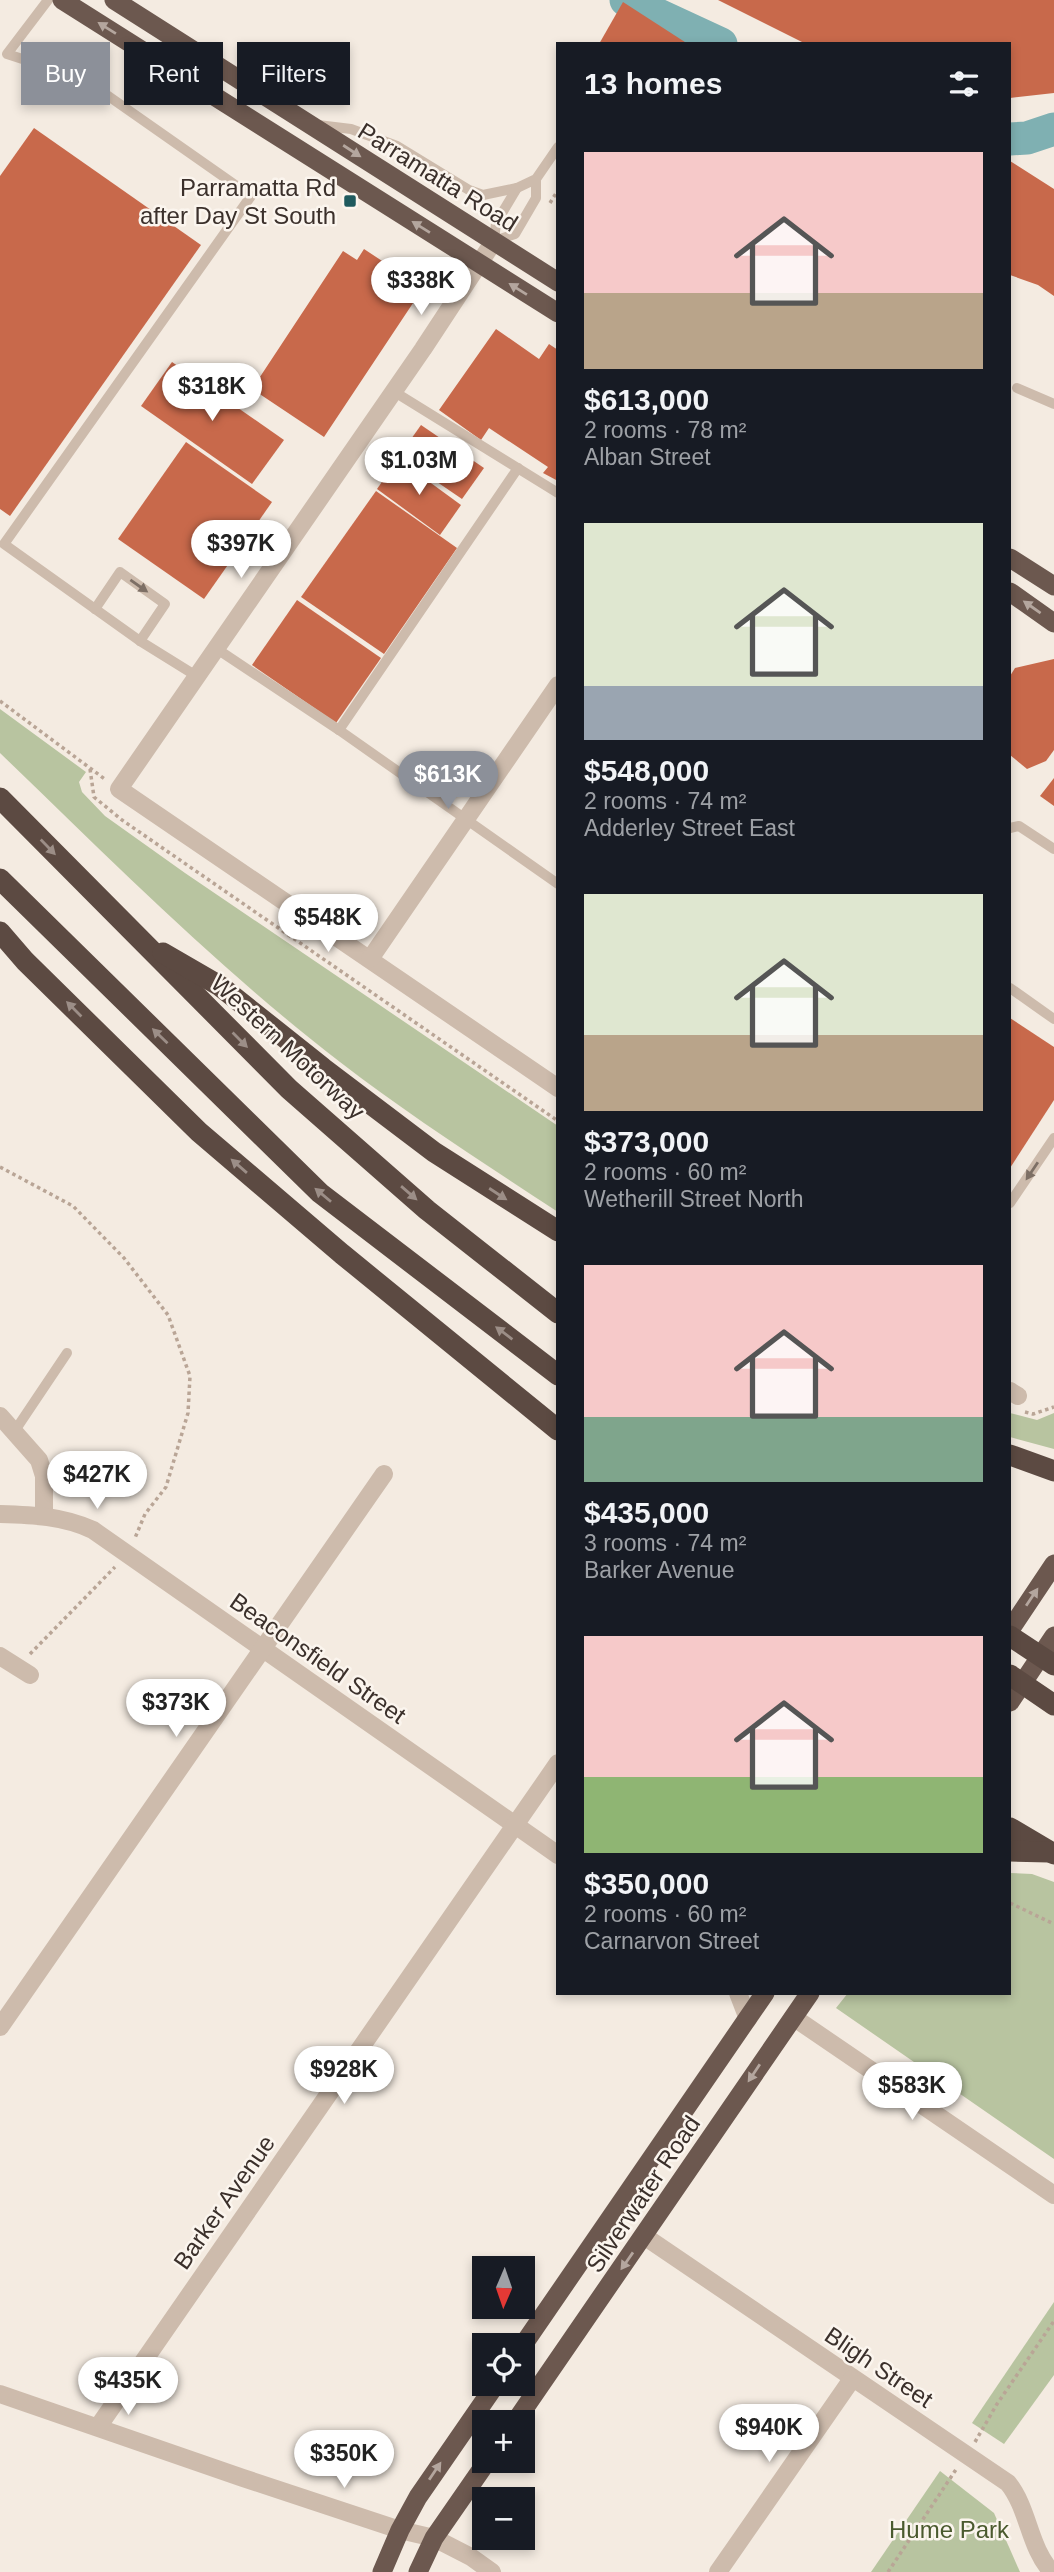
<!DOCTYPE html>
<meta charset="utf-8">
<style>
:root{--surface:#171b24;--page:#242831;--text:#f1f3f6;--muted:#9ea1a6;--accent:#8c9099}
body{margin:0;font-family:Arial,sans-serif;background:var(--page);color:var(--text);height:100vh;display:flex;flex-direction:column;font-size:26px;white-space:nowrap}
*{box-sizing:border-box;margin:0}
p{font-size:23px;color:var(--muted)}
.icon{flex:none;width:38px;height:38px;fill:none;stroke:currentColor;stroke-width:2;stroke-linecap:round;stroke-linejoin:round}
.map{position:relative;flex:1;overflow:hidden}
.sheet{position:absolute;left:556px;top:42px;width:455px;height:1953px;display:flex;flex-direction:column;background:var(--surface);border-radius:0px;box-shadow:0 4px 10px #0003}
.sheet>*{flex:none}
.guide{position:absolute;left:21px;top:42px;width:430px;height:63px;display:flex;gap:14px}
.needle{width:46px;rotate:182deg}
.buttons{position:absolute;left:472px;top:2256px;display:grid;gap:14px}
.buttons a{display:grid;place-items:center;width:63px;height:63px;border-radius:0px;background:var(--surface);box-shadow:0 4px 10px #0003;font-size:35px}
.price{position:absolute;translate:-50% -60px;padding:0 16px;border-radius:24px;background:#fff;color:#222;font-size:23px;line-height:46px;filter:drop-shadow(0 2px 4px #0008)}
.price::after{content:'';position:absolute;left:50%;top:42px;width:21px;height:16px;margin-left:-10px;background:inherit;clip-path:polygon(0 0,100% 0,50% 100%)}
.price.current{background:var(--accent);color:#fff}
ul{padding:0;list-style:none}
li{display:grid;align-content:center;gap:14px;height:371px;padding:0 28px}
li span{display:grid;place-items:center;height:217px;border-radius:0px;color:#555}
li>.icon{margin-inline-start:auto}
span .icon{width:126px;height:126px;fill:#fffc;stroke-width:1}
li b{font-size:30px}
h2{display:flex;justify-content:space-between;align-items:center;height:84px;padding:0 28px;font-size:30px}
.tag{padding:0 24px;border-radius:0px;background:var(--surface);box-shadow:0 4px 10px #0003;font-size:24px;line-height:63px}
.tag.current{background:var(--accent);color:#fff}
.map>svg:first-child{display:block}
.green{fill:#b8c4a0}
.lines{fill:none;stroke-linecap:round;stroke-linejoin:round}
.river{stroke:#7fb0b2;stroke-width:33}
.building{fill:#c8694b}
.path{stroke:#b9a596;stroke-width:3.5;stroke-dasharray:3.5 3.5;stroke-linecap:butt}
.service{stroke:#cdbbac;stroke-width:10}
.minor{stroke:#cdbbac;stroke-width:18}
.trunk{stroke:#6c584f;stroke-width:19}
.motorway{stroke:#5c4a42;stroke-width:21}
.motorway-bridge{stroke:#5c4a42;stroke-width:21}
.oneway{fill:#b4a69e}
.oneway2{fill:#7d6f65}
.oneway3{fill:#9c8e87}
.poi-dot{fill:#1f5a5e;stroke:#fbf5ee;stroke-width:2.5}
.labels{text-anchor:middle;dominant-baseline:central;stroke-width:5;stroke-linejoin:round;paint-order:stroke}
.street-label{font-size:24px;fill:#3b302b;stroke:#fbf5ee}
.poi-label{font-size:24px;fill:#3b302b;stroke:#fbf5ee;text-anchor:end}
.park-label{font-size:24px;fill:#4a5a2e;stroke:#fbf5ee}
</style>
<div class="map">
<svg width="1054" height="2572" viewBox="0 0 1054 2572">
<rect width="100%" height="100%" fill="#f4ebe1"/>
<g class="green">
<path d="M0,709L86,772L79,782L82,792L105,816L185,873L558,1126V1212C485,1164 410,1116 340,1062C219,969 110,859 0,753Z"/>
<polygon points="1010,1413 1037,1420 1054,1413 1054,1449 1010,1437"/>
<polygon points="1010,1873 1032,1874 1054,1882 1054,2159 836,2008 848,1993 1010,1993"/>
<polygon points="1054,2302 1054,2375 1004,2444 972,2423"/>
<polygon points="940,2471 994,2513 1020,2572 871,2572"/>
</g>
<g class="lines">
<g class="river">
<polyline points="626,0 721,44"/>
<polyline points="1010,139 1027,138 1054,129"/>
</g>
</g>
<g class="building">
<polygon points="718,0 1054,0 1054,93 1010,98 1010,44 806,44"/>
<polygon points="623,2 688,44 599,44"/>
<polygon points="34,128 201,245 10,516 0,509 0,176"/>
<polygon points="1010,161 1054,189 1054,296 1038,285 1010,275"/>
<polygon points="364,249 423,288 324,437 252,389 343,251 357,260"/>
<polygon points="496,329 539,359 549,344 558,350 558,481 543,473 548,467 489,428 481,440 439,410"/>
<polygon points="172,362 284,440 252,484 141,406"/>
<polygon points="421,425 484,468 462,499 399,456"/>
<polygon points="186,442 272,502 204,599 118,539"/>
<polygon points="398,459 461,505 440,535 377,489"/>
<polygon points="376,491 457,548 384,654 301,597"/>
<polygon points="297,600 381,658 336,723 252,665"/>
<polygon points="1054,659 1054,750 1046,761 1027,769 1010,755 1010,676 1015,668"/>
<polygon points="1054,778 1054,806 1040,796"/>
<polygon points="1010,1018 1054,1047 1054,1100 1010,1168"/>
</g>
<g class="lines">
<g class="path">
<polyline points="550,203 558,190"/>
<polyline points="0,701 106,780"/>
<polyline points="90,769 94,797 122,820 558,1121"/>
<polyline points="0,1167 73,1206 124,1258 168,1315 190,1376 188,1413 166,1487 145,1514 135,1538"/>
<polyline points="1025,1412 1033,1414 1054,1407"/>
<polyline points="30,1654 115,1567"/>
<polyline points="1010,1903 1054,1924"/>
<polyline points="975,2442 997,2404 1054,2321"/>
<polyline points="888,2572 957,2468"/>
</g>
<g class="service">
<polyline points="48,0 7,54 84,79 251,196 4,544 140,641 198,677"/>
<polyline points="318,125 351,129 397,146 469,190 483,195 517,188"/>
<polyline points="536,179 536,198 515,234 494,241 496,223 517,188 536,179 558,147"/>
<polyline points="1017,388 1054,404"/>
<polyline points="393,391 558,493"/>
<polyline points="95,609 120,572 165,604 140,641"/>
<polyline points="217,649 339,730 558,884"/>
<polyline points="339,730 518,468"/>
<polyline points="1010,828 1019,826 1054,849"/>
<polyline points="1010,988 1054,1019"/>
<polyline points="1010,1203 1054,1138"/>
<polyline points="14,1432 67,1353"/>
</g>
<g class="minor">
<polyline points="494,241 423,349 119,789 558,1088"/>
<polyline points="370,959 558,685"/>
<polyline points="1010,1391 1018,1396"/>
<polyline points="0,1416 39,1460 44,1476 44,1515"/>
<path d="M0,1514C33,1515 63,1516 93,1530L558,1855"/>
<polyline points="0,1656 30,1675"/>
<polyline points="738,1993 748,2019"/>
<polyline points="793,2017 1054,2195"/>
<polyline points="0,2027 384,1474"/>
<path d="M644,2236L1008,2483C1029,2509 1029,2548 1052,2572"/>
<polyline points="0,2394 243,2478 400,2530 434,2538 471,2557 492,2572"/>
<polyline points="98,2427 558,1763"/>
<polyline points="718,2572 852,2379"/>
</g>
<g class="trunk">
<polyline points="62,0 558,313"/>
<polyline points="114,0 558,282"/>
<polyline points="1010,558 1054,586"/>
<polyline points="1010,592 1054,623"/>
<polyline points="1010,1630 1054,1564"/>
<polyline points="1010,1702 1054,1636"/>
<polyline points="523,2345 765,1993"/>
<polyline points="515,2422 810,1993"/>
<polyline points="382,2572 400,2530 418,2497 496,2384"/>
<polyline points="418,2572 434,2538 488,2460"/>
</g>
<g class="motorway">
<polyline points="0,798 289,1089 427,1210 558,1313"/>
<polyline points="0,879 320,1193 558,1375"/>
<polyline points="0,932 25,961 199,1132 342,1254 558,1430"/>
<polyline points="163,953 220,986 323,1068 434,1152 558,1231"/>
<polyline points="1010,1455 1054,1471"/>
<polyline points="1010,1828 1054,1854"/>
<polyline points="1010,1851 1049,1852"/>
</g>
<g class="motorway-bridge">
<polyline points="1010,1636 1054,1665"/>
<polyline points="1010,1675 1054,1705"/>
</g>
</g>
<defs><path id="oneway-solid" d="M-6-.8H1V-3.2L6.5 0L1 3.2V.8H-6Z" transform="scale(1.75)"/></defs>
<g class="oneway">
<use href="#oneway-solid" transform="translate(107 28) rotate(-148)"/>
<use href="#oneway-solid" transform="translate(352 151) rotate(33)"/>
<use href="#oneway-solid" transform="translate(421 227) rotate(-148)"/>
<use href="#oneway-solid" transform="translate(518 289) rotate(-148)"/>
<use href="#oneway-solid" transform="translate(1032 607) rotate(-145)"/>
<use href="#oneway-solid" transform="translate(1032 1597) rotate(-56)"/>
<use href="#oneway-solid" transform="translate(754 2073) rotate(124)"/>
<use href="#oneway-solid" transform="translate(627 2261) rotate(125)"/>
<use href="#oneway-solid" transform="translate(435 2471) rotate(-56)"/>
</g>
<g class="oneway2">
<use href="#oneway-solid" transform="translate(139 586) rotate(35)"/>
<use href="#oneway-solid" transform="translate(1032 1171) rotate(124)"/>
</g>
<g class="oneway3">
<use href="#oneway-solid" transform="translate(48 847) rotate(46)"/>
<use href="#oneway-solid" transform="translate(74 1009) rotate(-135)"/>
<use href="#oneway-solid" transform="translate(160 1036) rotate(-136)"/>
<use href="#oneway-solid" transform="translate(240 1040) rotate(45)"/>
<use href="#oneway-solid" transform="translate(239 1166) rotate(-139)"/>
<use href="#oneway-solid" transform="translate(409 1193) rotate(41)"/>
<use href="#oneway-solid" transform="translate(498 1194) rotate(33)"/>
<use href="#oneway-solid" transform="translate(323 1195) rotate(-140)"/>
<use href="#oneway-solid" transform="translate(504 1333) rotate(-143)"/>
</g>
<rect class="poi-dot" x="343" y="194" width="14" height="14" rx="3.5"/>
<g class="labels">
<g class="street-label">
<text transform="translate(438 177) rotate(32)">Parramatta Road</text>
<text transform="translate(288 1047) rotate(43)">Western Motorway</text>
<text transform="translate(318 1658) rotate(35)">Beaconsfield Street</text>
<text transform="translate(643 2194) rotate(-56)">Silverwater Road</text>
<text transform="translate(224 2202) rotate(-55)">Barker Avenue</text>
<text transform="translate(879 2367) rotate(34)">Bligh Street</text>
</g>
<g class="poi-label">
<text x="336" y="187">Parramatta Rd<tspan x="336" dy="28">after Day St South</tspan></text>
</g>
<g class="park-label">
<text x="949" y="2529">Hume Park</text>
</g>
</g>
</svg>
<div class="buttons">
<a><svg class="needle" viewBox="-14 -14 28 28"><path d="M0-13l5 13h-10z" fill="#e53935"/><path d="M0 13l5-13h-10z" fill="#9ea1a6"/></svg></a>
<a><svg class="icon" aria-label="locate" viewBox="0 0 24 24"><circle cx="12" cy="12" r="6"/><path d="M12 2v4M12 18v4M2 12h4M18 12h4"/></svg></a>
<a>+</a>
<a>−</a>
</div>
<b class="price" style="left:421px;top:317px">$338K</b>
<b class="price" style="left:212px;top:423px">$318K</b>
<b class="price" style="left:419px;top:497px">$1.03M</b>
<b class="price" style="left:241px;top:580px">$397K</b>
<b class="price current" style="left:448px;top:811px">$613K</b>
<b class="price" style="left:328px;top:954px">$548K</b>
<b class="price" style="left:97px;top:1511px">$427K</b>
<b class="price" style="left:176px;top:1739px">$373K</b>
<b class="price" style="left:344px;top:2106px">$928K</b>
<b class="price" style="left:912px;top:2122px">$583K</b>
<b class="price" style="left:128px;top:2417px">$435K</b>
<b class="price" style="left:769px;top:2464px">$940K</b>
<b class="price" style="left:344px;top:2490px">$350K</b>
<div class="guide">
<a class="tag current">Buy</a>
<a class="tag">Rent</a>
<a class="tag">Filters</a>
</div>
<section class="sheet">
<h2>13 homes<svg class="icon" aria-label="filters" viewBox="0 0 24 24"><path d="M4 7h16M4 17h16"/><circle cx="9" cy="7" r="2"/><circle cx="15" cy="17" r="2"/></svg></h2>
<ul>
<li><span style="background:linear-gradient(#f6c9c9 65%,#b9a48a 0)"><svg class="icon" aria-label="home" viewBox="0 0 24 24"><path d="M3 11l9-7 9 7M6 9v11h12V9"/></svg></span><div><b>$613,000</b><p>2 rooms · 78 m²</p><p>Alban Street</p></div></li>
<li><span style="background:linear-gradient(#dfe7d0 75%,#9aa5b1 0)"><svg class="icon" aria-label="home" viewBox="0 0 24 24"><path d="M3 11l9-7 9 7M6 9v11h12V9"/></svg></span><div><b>$548,000</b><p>2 rooms · 74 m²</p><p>Adderley Street East</p></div></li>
<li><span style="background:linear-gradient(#dfe7d0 65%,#b9a48a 0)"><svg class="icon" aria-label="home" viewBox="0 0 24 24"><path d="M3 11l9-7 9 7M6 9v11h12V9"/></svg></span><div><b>$373,000</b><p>2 rooms · 60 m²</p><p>Wetherill Street North</p></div></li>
<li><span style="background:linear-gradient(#f6c9c9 70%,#7fa58c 0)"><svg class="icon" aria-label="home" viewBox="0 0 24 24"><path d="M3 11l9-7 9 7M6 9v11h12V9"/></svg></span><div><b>$435,000</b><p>3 rooms · 74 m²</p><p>Barker Avenue</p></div></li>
<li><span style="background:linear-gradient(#f6c9c9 65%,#8fb573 0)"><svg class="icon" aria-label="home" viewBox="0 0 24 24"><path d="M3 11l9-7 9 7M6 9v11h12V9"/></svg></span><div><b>$350,000</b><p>2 rooms · 60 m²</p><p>Carnarvon Street</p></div></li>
</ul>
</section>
</div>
